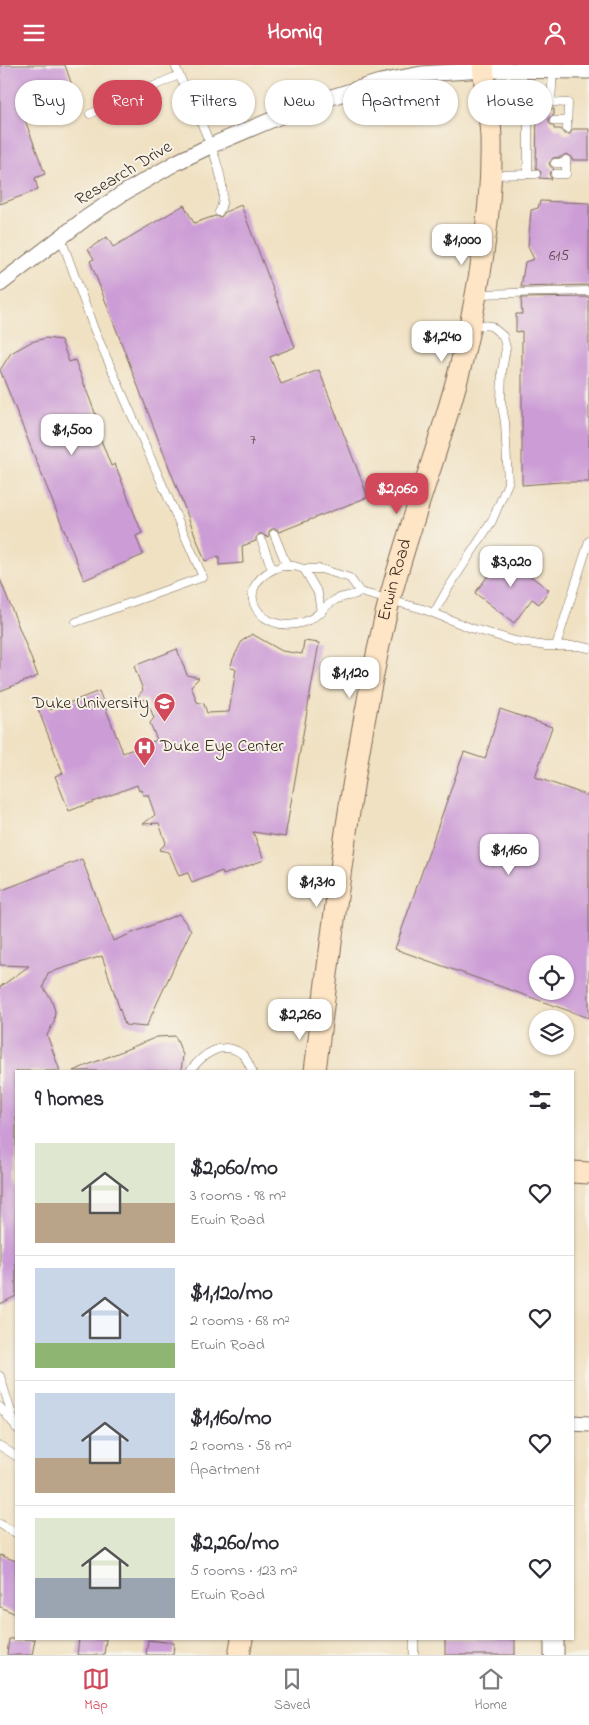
<!DOCTYPE html>
<meta charset="utf-8">
<style>
:root{--surface:#fff;--page:#f2f2f3;--text:#2b2b33;--muted:#7c7c81;--line:#e1e1e2;--accent:#d1495b}
body{margin:0;font-family:"Indie Flower",sans-serif;background:var(--page);color:var(--text);height:100vh;display:flex;flex-direction:column;font-size:19px;white-space:nowrap}
*{box-sizing:border-box;margin:0}
p{font-size:16px;color:var(--muted)}
.icon{flex:none;width:28px;height:28px;fill:none;stroke:currentColor;stroke-width:2;stroke-linecap:round;stroke-linejoin:round}
.map{position:relative;flex:1;overflow:hidden}
.side{position:absolute;left:15px;top:1005px;width:559px;height:570px;display:flex;flex-direction:column;background:var(--surface);border-radius:0px;box-shadow:0 1px 4px #0004}
.side>*{flex:none}
.top-card{position:absolute;left:15px;top:15px;width:560px;height:45px;display:flex;gap:10px}
.fabs{position:absolute;left:529px;top:890px;display:grid;gap:10px}
.fabs a{display:grid;place-items:center;width:45px;height:45px;border-radius:50%;background:var(--surface);box-shadow:0 1px 4px #0004;font-size:25px}
.price{position:absolute;translate:-50% -42px;padding:0 11px;border-radius:10px;background:#fff;color:#222;font-size:16px;line-height:32px;filter:drop-shadow(0 1px 2px #0008)}
.price::after{content:'';position:absolute;left:50%;top:30px;width:15px;height:11px;margin-left:-8px;background:inherit;clip-path:polygon(0 0,100% 0,50% 100%)}
.price.selected{background:var(--accent);color:#fff}
ul{padding:0;list-style:none}
li{display:flex;align-items:center;gap:15px;height:125px;padding:0 20px}
li+li{border-top:1px solid var(--line)}
li span{display:grid;place-items:center;flex:none;width:140px;height:100px;border-radius:0px;color:#555}
li>.icon{margin-inline-start:auto}
span .icon{width:60px;height:60px;fill:#fffc;stroke-width:1}
li b{font-size:21px}
h2{display:flex;justify-content:space-between;align-items:center;height:60px;padding:0 20px;font-size:21px}
.pill{padding:0 18px;border-radius:22px;background:var(--surface);box-shadow:0 1px 4px #0004;font-size:18px;line-height:45px}
.pill.selected{background:var(--accent);color:#fff}
header{display:flex;justify-content:space-between;align-items:center;height:65px;padding:0 20px;background:var(--accent);color:#fff;font-size:22px;font-weight:700}
.menu{display:flex;justify-content:space-around;align-items:center;height:70px;border-top:1px solid var(--line);background:var(--surface);font-size:14px;color:var(--muted)}
.menu a{display:grid;justify-items:center;gap:2px}
.menu .selected{color:var(--accent)}
.map>svg:first-child{display:block}
.building{fill:#cc9cd6;fill-rule:evenodd}
.lines{fill:none;stroke-linecap:round;stroke-linejoin:round}
.service-casing{stroke:#7a6a58;stroke-width:9}
.minor-casing{stroke:#7a6a58;stroke-width:17}
.tertiary-casing{stroke:#7a6a58;stroke-width:21}
.secondary-casing{stroke:#7a6a58;stroke-width:23}
.service{stroke:#fff;stroke-width:8}
.minor{stroke:#fff;stroke-width:15}
.tertiary{stroke:#fff;stroke-width:19}
.secondary{stroke:#fee5c5;stroke-width:21}
.labels{text-anchor:middle;dominant-baseline:central;stroke-width:4;stroke-linejoin:round;paint-order:stroke}
.number-label{font-size:15px;fill:#5f464c}
.street-label{font-size:18px;fill:#3b2a1e;stroke:#f7f3e8}
.poi-label{font-size:18px;fill:#3b2a1e;stroke:#f7f3e8;text-anchor:end}
</style>
<header><svg class="icon" aria-label="menu" viewBox="0 0 24 24"><path d="M4 6h16M4 12h16M4 18h16"/></svg>Homiq<svg class="icon" aria-label="person" viewBox="0 0 24 24"><circle cx="12" cy="8" r="4"/><path d="M4 21q1-7 8-7t8 7"/></svg></header>
<div class="map">
<svg width="589" height="1590" viewBox="0 0 589 1590">
<rect width="100%" height="100%" fill="#f7f3e8"/>
<filter id="ink" filterUnits="userSpaceOnUse"><feTurbulence type="fractalNoise" baseFrequency=".02" numOctaves="2"/><feDisplacementMap in="SourceGraphic" scale="10" xChannelSelector="R" yChannelSelector="G"/><feConvolveMatrix kernelMatrix="1 2 1 2 8 2 1 2 1" color-interpolation-filters="sRGB"/></filter>
<filter id="wash" filterUnits="userSpaceOnUse"><feTurbulence type="fractalNoise" baseFrequency=".0096" numOctaves="4" result="noise"/><feDisplacementMap in="SourceGraphic" scale="20" xChannelSelector="R" yChannelSelector="G"/><feGaussianBlur stdDeviation="1.12" result="paint"/><feColorMatrix in="noise" values="0 0 0 0 0 0 0 0 0 0 0 0 0 0 0 0 0 1.4 0 .05"/><feComposite in="paint" operator="in"/></filter>
<g filter="url(#wash)">
<rect width="100%" height="100%" fill="#f0e1c3"/>
<g id="blocks">
<g class="building">
<polygon points="0,0 65,0 77,35 25,55 45,109 35,113 38,125 0,139"/>
<polygon points="537,44 554,44 554,50 549,53 549,58 554,62 554,64 561,64 564,69 570,69 573,64 589,64 589,95 572,95 571,92 566,89 561,92 553,93 549,98 550,101 554,104 549,109 552,114 539,113 541,107 536,103"/>
<polygon points="540,136 589,138 589,220 521,222 525,197 534,194 528,182 531,145 538,143"/>
<polygon points="184,140 194,158 215,151 221,152 225,147 241,140 295,282 270,292 281,319 319,305 368,432 279,467 277,464 272,464 269,466 269,471 266,472 262,469 259,469 256,473 256,476 242,481 243,498 219,500 219,491 205,496 90,196 94,194 88,184 107,172 113,182"/>
<polygon points="589,232 589,417 561,417 522,420 522,266 516,267 516,249 522,249 521,233"/>
<polygon points="46,273 61,275 69,297 75,295 100,361 96,362 111,401 115,399 142,468 136,471 143,490 84,515 0,305 11,288 31,277"/>
<polygon points="508,484 521,494 516,500 549,525 539,539 532,534 514,558 475,528"/>
<polygon points="0,514 38,611 0,626"/>
<polygon points="252,569 282,586 302,589 304,576 319,578 285,772 253,767 264,795 223,810 222,806 192,818 188,808 179,811 169,787 159,785 166,778 159,758 143,759 155,750 148,730 143,730 141,725 139,726 137,720 69,746 55,711 63,708 38,644 49,640 51,645 99,626 123,688 157,675 150,658 154,653 147,635 136,634 143,625 134,601 177,584 187,610 199,613 191,621 197,637 204,639 207,648 229,647 236,604 230,603 233,594 242,576"/>
<path d="M500,644L552,662L535,712L589,731V953L395,884L464,687L485,694ZM538,899H565V926H538Z"/>
<polygon points="82,794 113,876 179,849 191,865 146,962 125,960 102,891 48,908 43,922 51,934 55,946 54,957 47,970 60,1006 16,1006 16,1231 0,1239 0,922 29,901 0,900 0,826"/>
<polygon points="175,971 183,990 181,1006 73,1006 157,972"/>
<polygon points="0,1490 16,1496 16,1549 0,1542"/>
<polygon points="9,1574 35,1574 32,1590 7,1590"/>
<polygon points="79,1574 106,1574 104,1590 77,1590"/>
<rect x="445" y="1574" width="70" height="16"/>
<polygon points="148,1575 174,1578 173,1590 146,1590"/>
</g>
</g>
</g>
<g filter="url(#ink)">
<use href="#blocks" fill-opacity="0" stroke="#7a6a58" stroke-width="1"/>
<g class="lines">
<defs>
<g id="service">
<path d="M175,0C187,32 237,117 219,147"/>
<polyline points="553,5 551,37 568,38 567,64"/>
<polyline points="90,49 179,10"/>
<polyline points="491,51 528,51 529,37 551,37"/>
<polyline points="554,56 567,56"/>
<polyline points="555,98 566,98"/>
<polyline points="528,109 528,51"/>
<polyline points="555,109 566,109 566,95"/>
<polyline points="492,110 536,109"/>
<polyline points="61,173 94,264 203,512 76,557"/>
<polyline points="478,229 589,226"/>
<polyline points="274,469 287,501"/>
<polyline points="261,474 272,504"/>
<path d="M282,501H294L304,504H321L350,513L360,527C352,532 344,530 335,535C320,544 316,556 296,559C255,566 230,518 282,501Z"/>
<polyline points="304,504 318,528 321,548"/>
<polyline points="360,527 423,544 471,563 515,576 546,581 579,581 589,583"/>
<polyline points="434,548 447,525 492,456 508,418 505,357 501,336 502,306 506,283 503,271 491,261 472,259"/>
<polyline points="556,581 589,476"/>
<path d="M190,1006C202,990 222,974 242,989C246,993 250,1001 252,1006"/>
<polyline points="0,1311 16,1363"/>
<polyline points="0,1342 13,1358"/>
<polyline points="0,1381 16,1391"/>
<polyline points="0,1459 16,1468"/>
<polyline points="414,1590 414,1574"/>
</g>
<g id="minor">
<polyline points="0,219 86,153 122,129 177,97 210,81 309,39 380,17 421,9 484,5 589,6"/>
<polyline points="572,1358 589,1359"/>
</g>
<polyline id="tertiary" points="554,1590 554,1574"/>
<g id="secondary">
<path id="s1" d="M315,1006C334,854 351,702 385,553C406,464 442,380 463,291C480,220 493,145 491,72C490,48 485,24 483,0"/>
<polyline points="572,1107 589,1108"/>
<polyline points="239,1590 242,1574"/>
</g>
</defs>
<use href="#service" class="service-casing"/>
<use href="#minor" class="minor-casing"/>
<use href="#tertiary" class="tertiary-casing"/>
<use href="#secondary" class="secondary-casing"/>
<use href="#service" class="service"/>
<use href="#minor" class="minor"/>
<use href="#tertiary" class="tertiary"/>
<use href="#secondary" class="secondary"/>
</g>
</g>
<defs>
<symbol id="university-pin" viewBox="-11 -11 22 30"><path d="M0 17L-7.5 6A9.5 9.5 0 1 1 7.5 6Z" fill="#d1495b" stroke="#f7f3e8"/><path d="M0-5L7-2L0 1L-7-2ZM-4 1L0 2.5L4 1V4Q0 6-4 4Z" fill="#fff"/></symbol>
<symbol id="hospital-pin" viewBox="-11 -11 22 30"><path d="M0 17L-7.5 6A9.5 9.5 0 1 1 7.5 6Z" fill="#d1495b" stroke="#f7f3e8"/><path d="M-5-5h3v3.5h4V-5h3V5h-3V1.5h-4V5h-3Z" fill="#fff"/></symbol>
</defs>
<g fill-rule="evenodd">
<use href="#university-pin" x="152" y="626" width="25" height="34"/>
<use href="#hospital-pin" x="132" y="670" width="25" height="34"/>
</g>
<g class="labels">
<g class="number-label">
<text x="559" y="191">615</text>
<text x="253" y="375">7</text>
</g>
<g class="street-label">
<text transform="translate(124 109) rotate(-31)">Research Drive</text>
<text stroke="none"><textPath href="#s1" startOffset="498">Erwin Road</textPath></text>
</g>
<g class="poi-label">
<text x="149" y="639">Duke University</text>
<text x="160" y="682" text-anchor="start">Duke Eye Center</text>
</g>
</g>
</svg>
<div class="fabs">
<a><svg class="icon" aria-label="locate" viewBox="0 0 24 24"><circle cx="12" cy="12" r="6"/><path d="M12 2v4M12 18v4M2 12h4M18 12h4"/></svg></a>
<a><svg class="icon" aria-label="layers" viewBox="0 0 24 24"><path d="M12 4l9 5-9 5-9-5zM3 14l9 5 9-5"/></svg></a>
</div>
<b class="price" style="left:462px;top:201px">$1,000</b>
<b class="price" style="left:442px;top:298px">$1,240</b>
<b class="price" style="left:72px;top:391px">$1,500</b>
<b class="price selected" style="left:397px;top:450px">$2,060</b>
<b class="price" style="left:511px;top:523px">$3,020</b>
<b class="price" style="left:350px;top:634px">$1,120</b>
<b class="price" style="left:509px;top:811px">$1,160</b>
<b class="price" style="left:317px;top:843px">$1,310</b>
<b class="price" style="left:300px;top:976px">$2,260</b>
<div class="top-card">
<a class="pill">Buy</a>
<a class="pill selected">Rent</a>
<a class="pill">Filters</a>
<a class="pill">New</a>
<a class="pill">Apartment</a>
<a class="pill">House</a>
</div>
<section class="side">
<h2>9 homes<svg class="icon" aria-label="filters" viewBox="0 0 24 24"><path d="M4 7h16M4 17h16"/><circle cx="9" cy="7" r="2"/><circle cx="15" cy="17" r="2"/></svg></h2>
<ul>
<li><span style="background:linear-gradient(#dfe7d0 60%,#b9a48a 0)"><svg class="icon" aria-label="home" viewBox="0 0 24 24"><path d="M3 11l9-7 9 7M6 9v11h12V9"/></svg></span><div><b>$2,060/mo</b><p>3 rooms · 98 m²</p><p>Erwin Road</p></div><svg class="icon" aria-label="heart" viewBox="0 0 24 24"><path d="M12 20l-8-8c-3-5 5-10 8-4 3-6 11-1 8 4z"/></svg></li>
<li><span style="background:linear-gradient(#c9d6e8 75%,#8fb573 0)"><svg class="icon" aria-label="home" viewBox="0 0 24 24"><path d="M3 11l9-7 9 7M6 9v11h12V9"/></svg></span><div><b>$1,120/mo</b><p>2 rooms · 68 m²</p><p>Erwin Road</p></div><svg class="icon" aria-label="heart" viewBox="0 0 24 24"><path d="M12 20l-8-8c-3-5 5-10 8-4 3-6 11-1 8 4z"/></svg></li>
<li><span style="background:linear-gradient(#c9d6e8 65%,#b9a48a 0)"><svg class="icon" aria-label="home" viewBox="0 0 24 24"><path d="M3 11l9-7 9 7M6 9v11h12V9"/></svg></span><div><b>$1,160/mo</b><p>2 rooms · 58 m²</p><p>Apartment</p></div><svg class="icon" aria-label="heart" viewBox="0 0 24 24"><path d="M12 20l-8-8c-3-5 5-10 8-4 3-6 11-1 8 4z"/></svg></li>
<li><span style="background:linear-gradient(#dfe7d0 60%,#9aa5b1 0)"><svg class="icon" aria-label="home" viewBox="0 0 24 24"><path d="M3 11l9-7 9 7M6 9v11h12V9"/></svg></span><div><b>$2,260/mo</b><p>5 rooms · 123 m²</p><p>Erwin Road</p></div><svg class="icon" aria-label="heart" viewBox="0 0 24 24"><path d="M12 20l-8-8c-3-5 5-10 8-4 3-6 11-1 8 4z"/></svg></li>
</ul>
</section>
</div>
<nav class="menu">
<a class="selected"><svg class="icon" aria-label="map" viewBox="0 0 24 24"><path d="M3 6l6-2 6 2 6-2v14l-6 2-6-2-6 2zM9 4v14M15 6v14"/></svg>Map</a>
<a><svg class="icon" aria-label="saved" viewBox="0 0 24 24"><path d="M7 4h10v16l-5-4-5 4z"/></svg>Saved</a>
<a><svg class="icon" aria-label="home" viewBox="0 0 24 24"><path d="M3 11l9-7 9 7M6 9v11h12V9"/></svg>Home</a>
</nav>
